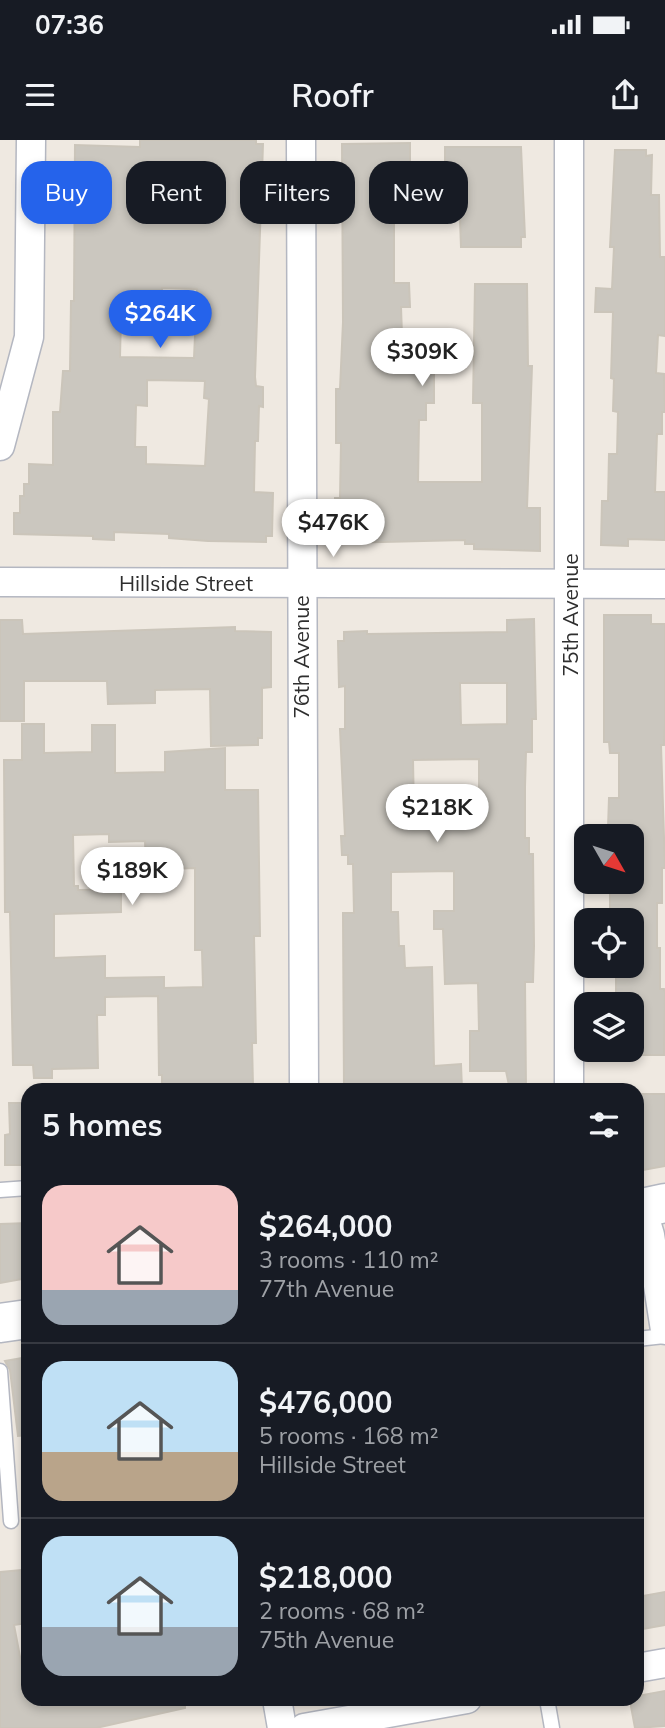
<!DOCTYPE html>
<meta charset="utf-8">
<style>
:root{--surface:#171b24;--page:#242831;--text:#f1f3f6;--muted:#9ea1a6;--line:#363941;--accent:#2563eb}
body{margin:0;font-family:Mulish,sans-serif;background:var(--page);color:var(--text);height:100vh;display:flex;flex-direction:column;font-size:26px;white-space:nowrap}
*{box-sizing:border-box;margin:0}
p{font-size:23px;color:var(--muted)}
.icon{flex:none;width:38px;height:38px;fill:none;stroke:currentColor;stroke-width:2;stroke-linecap:round;stroke-linejoin:round}
.map{position:relative;flex:1;overflow:hidden}
.details{position:absolute;left:21px;top:943px;width:623px;height:623px;display:flex;flex-direction:column;background:var(--surface);border-radius:21px;box-shadow:0 4px 10px #0003}
.details>*{flex:none}
.banner{position:absolute;left:21px;top:21px;width:623px;height:63px;display:flex;gap:14px}
.needle{width:46px;rotate:129deg}
.tools{position:absolute;left:574px;top:684px;display:grid;gap:14px}
.tools a{display:grid;place-items:center;width:70px;height:70px;border-radius:14px;background:var(--surface);box-shadow:0 4px 10px #0003;font-size:35px}
.price{position:absolute;translate:-50% -60px;padding:0 16px;border-radius:24px;background:#fff;color:#222;font-size:23px;line-height:46px;filter:drop-shadow(0 2px 4px #0008)}
.price::after{content:'';position:absolute;left:50%;top:42px;width:21px;height:16px;margin-left:-10px;background:inherit;clip-path:polygon(0 0,100% 0,50% 100%)}
.price.active{background:var(--accent);color:#fff}
ul{padding:0;list-style:none}
li{display:flex;align-items:center;gap:21px;height:175px;padding:0 21px}
li+li{border-top:2px solid var(--line)}
li span{display:grid;place-items:center;flex:none;width:196px;height:140px;border-radius:21px;color:#555}
li>.icon{margin-inline-start:auto}
span .icon{width:84px;height:84px;fill:#fffc;stroke-width:1}
li b{font-size:30px}
h2{display:flex;justify-content:space-between;align-items:center;height:84px;padding:0 21px;font-size:30px}
.tag{padding:0 24px;border-radius:21px;background:var(--surface);box-shadow:0 4px 10px #0003;font-size:24px;line-height:63px}
.tag.active{background:var(--accent);color:#fff}
.status{display:flex;justify-content:space-between;align-items:center;height:49px;padding:0 35px;background:var(--surface);direction:ltr}
.status svg{height:19px;fill:currentColor}
header{display:flex;justify-content:space-between;align-items:center;height:91px;padding:0 21px;background:var(--surface);font-size:32px;font-weight:600}
.map>svg:first-child{display:block}
.building{fill:#cbc7bf;stroke:#cbc5ba;stroke-width:2;fill-rule:evenodd}
.lines{fill:none;stroke-linecap:round;stroke-linejoin:round}
.service-casing{stroke:#b4b7c1;stroke-width:17}
.minor-casing{stroke:#b4b7c1;stroke-width:31}
.secondary-casing{stroke:#b4b7c1;stroke-width:41}
.service{stroke:#fff;stroke-width:14}
.minor{stroke:#fff;stroke-width:28}
.secondary{stroke:#fff;stroke-width:38}
.labels{text-anchor:middle;dominant-baseline:central;stroke-width:5;stroke-linejoin:round;paint-order:stroke}
.street-label{font-size:21px;fill:#2e2e2e;stroke:#fff}
</style>
<div class="status"><b>07:36</b><svg viewBox="0 0 49 12"><path d="M0 12V9h3v3zM5 12V6h3v6zM10 12V3h3v9zM15 12V0h3v12zM26 1h20v11H26zM47 4h2v5h-2z"/></svg></div>
<header><svg class="icon" aria-label="menu" viewBox="0 0 24 24"><path d="M4 6h16M4 12h16M4 18h16"/></svg>Roofr<svg class="icon" aria-label="share" viewBox="0 0 24 24"><path d="M12 15V3M7 8l5-5 5 5M5 13v7h14v-7"/></svg></header>
<div class="map">
<svg width="665" height="1588" viewBox="0 0 665 1588">
<rect width="100%" height="100%" fill="#efe9e1"/>
<g class="building">
<path d="M140,0H256V4H263L255,237L256,246L263,247V267L259,266L258,301H255L254,352L273,353L272,396H266V402L208,401L169,398V394L114,392V400L93,399V396L14,394V373H20V356H24V344H29V324L53,325V272H60L63,231H70L71,161H74L75,5L140,7ZM162,148L197,149L194,218L120,217L121,176L161,177ZM147,240L205,241L204,258L209,259L205,326L146,324V307H135L136,265L147,266Z"/>
<polygon points="410,3 410,74 394,74 394,143 409,143 410,167 401,167 402,195 393,195 393,232 434,232 434,263 426,263 426,280 419,280 418,342 482,342 482,263 473,263 475,144 527,144 528,226 532,226 527,368 540,368 540,411 474,409 474,404 465,404 465,400 342,403 342,397 335,397 335,358 340,358 341,303 336,303 336,249 340,249 343,182 342,4"/>
<polygon points="445,7 521,7 525,97 521,97 521,107 461,107 460,79 445,79"/>
<polygon points="615,10 646,10 646,16 652,15 651,55 659,55 660,117 665,117 665,196 658,195 656,233 664,234 665,272 662,272 662,294 657,294 655,352 665,352 665,400 628,399 628,406 601,405 602,361 608,361 609,314 617,314 618,272 613,271 614,239 611,238 613,172 595,172 596,148 612,149 614,107 610,107"/>
<polygon points="604,475 651,475 651,484 665,484 665,583 664,605 661,605 665,728 662,728 662,763 657,763 657,808 660,808 660,849 664,849 665,853 664,915 632,915 632,864 616,864 616,826 632,826 632,780 610,780 610,744 632,742 632,688 608,688 609,658 619,658 619,613 610,613 609,602 604,602"/>
<path d="M534,479L536,579H532V612H526L525,647V698H529V714H533L534,806L533,842H525L526,950H510L506,931H470V891H479L478,843L445,844L443,789H434V771H454V731L391,732V772H398L399,806H404L405,828L432,827L434,926L461,924L462,950H344L343,773H354L353,724H348V715H342L341,696H345L340,589H345V546L339,547L338,501H344V492L367,491V494L507,492V480ZM460,543H507V584L461,585ZM479,619V673L414,672L413,620Z"/>
<polygon points="0,480 22,480 23,494 235,487 235,491 271,492 271,547 262,548 262,598 258,598 258,605 211,606 210,549 155,550 155,563 108,564 107,541 24,541 24,581 0,581"/>
<path d="M22,584H44V613L92,612V585H115V633L165,632V612L225,608V650H258L260,796H254L256,903H252L253,946H162V935H159L158,856L105,857V875H97L98,928L52,929V938H34L33,925H13L10,772H5L4,620H22ZM109,694V702L145,701L146,730L195,728V810H202L203,847L164,848V837L105,838V816L54,818V774L121,772V749L78,750V746H74L73,695Z"/>
<polygon points="637,954 665,954 665,1026 637,1031"/>
<polygon points="9,963 28,963 28,1025 5,1025 5,995 10,994"/>
<polygon points="28,1083 28,1138 0,1143 0,1084"/>
<polygon points="28,1217 28,1295 18,1296 10,1230 5,1221"/>
<polygon points="21,1430 27,1483 14,1485 28,1559 185,1559 185,1568 96,1588 0,1588 0,1432"/>
<polygon points="665,1452 665,1485 637,1490 637,1457"/>
<polygon points="665,1551 665,1586 635,1588 630,1561 637,1559 637,1556"/>
</g>
<g class="lines">
<defs>
<g id="service">
<polyline points="0,1050 28,1048"/>
<polyline points="637,1199 665,1196"/>
<polyline points="0,1231 11,1381"/>
<polyline points="547,1559 552,1588"/>
</g>
<g id="minor">
<polyline points="301,0 304,950"/>
<polyline points="569,0 569,950"/>
<polyline points="0,306 29,197 31,0"/>
<polyline points="0,442 665,444"/>
<polyline points="642,1068 650,1095 665,1190"/>
<polyline points="637,1528 665,1523"/>
<polyline points="277,1559 282,1588"/>
<polyline points="304,1588 467,1559"/>
</g>
<g id="secondary">
<polyline points="637,1069 665,1063"/>
<polyline points="0,1183 28,1179"/>
</g>
</defs>
<use href="#service" class="service-casing"/>
<use href="#minor" class="minor-casing"/>
<use href="#secondary" class="secondary-casing"/>
<use href="#service" class="service"/>
<use href="#minor" class="minor"/>
<use href="#secondary" class="secondary"/>
</g>
<g class="labels">
<g class="street-label">
<text x="186" y="443">Hillside Street</text>
<text transform="translate(570 475) rotate(-90)">75th Avenue</text>
<text transform="translate(301 517) rotate(-90)">76th Avenue</text>
</g>
</g>
</svg>
<div class="tools">
<a><svg class="needle" viewBox="-14 -14 28 28"><path d="M0-13l5 13h-10z" fill="#e53935"/><path d="M0 13l5-13h-10z" fill="#9ea1a6"/></svg></a>
<a><svg class="icon" aria-label="locate" viewBox="0 0 24 24"><circle cx="12" cy="12" r="6"/><path d="M12 2v4M12 18v4M2 12h4M18 12h4"/></svg></a>
<a><svg class="icon" aria-label="layers" viewBox="0 0 24 24"><path d="M12 4l9 5-9 5-9-5zM3 14l9 5 9-5"/></svg></a>
</div>
<b class="price active" style="left:160px;top:210px">$264K</b>
<b class="price" style="left:422px;top:248px">$309K</b>
<b class="price" style="left:333px;top:419px">$476K</b>
<b class="price" style="left:437px;top:704px">$218K</b>
<b class="price" style="left:132px;top:767px">$189K</b>
<div class="banner">
<a class="tag active">Buy</a>
<a class="tag">Rent</a>
<a class="tag">Filters</a>
<a class="tag">New</a>
</div>
<section class="details">
<h2>5 homes<svg class="icon" aria-label="filters" viewBox="0 0 24 24"><path d="M4 7h16M4 17h16"/><circle cx="9" cy="7" r="2"/><circle cx="15" cy="17" r="2"/></svg></h2>
<ul>
<li><span style="background:linear-gradient(#f6c9c9 75%,#9aa5b1 0)"><svg class="icon" aria-label="home" viewBox="0 0 24 24"><path d="M3 11l9-7 9 7M6 9v11h12V9"/></svg></span><div><b>$264,000</b><p>3 rooms · 110 m²</p><p>77th Avenue</p></div></li>
<li><span style="background:linear-gradient(#bfe0f5 65%,#b9a48a 0)"><svg class="icon" aria-label="home" viewBox="0 0 24 24"><path d="M3 11l9-7 9 7M6 9v11h12V9"/></svg></span><div><b>$476,000</b><p>5 rooms · 168 m²</p><p>Hillside Street</p></div></li>
<li><span style="background:linear-gradient(#bfe0f5 65%,#9aa5b1 0)"><svg class="icon" aria-label="home" viewBox="0 0 24 24"><path d="M3 11l9-7 9 7M6 9v11h12V9"/></svg></span><div><b>$218,000</b><p>2 rooms · 68 m²</p><p>75th Avenue</p></div></li>
</ul>
</section>
</div>
